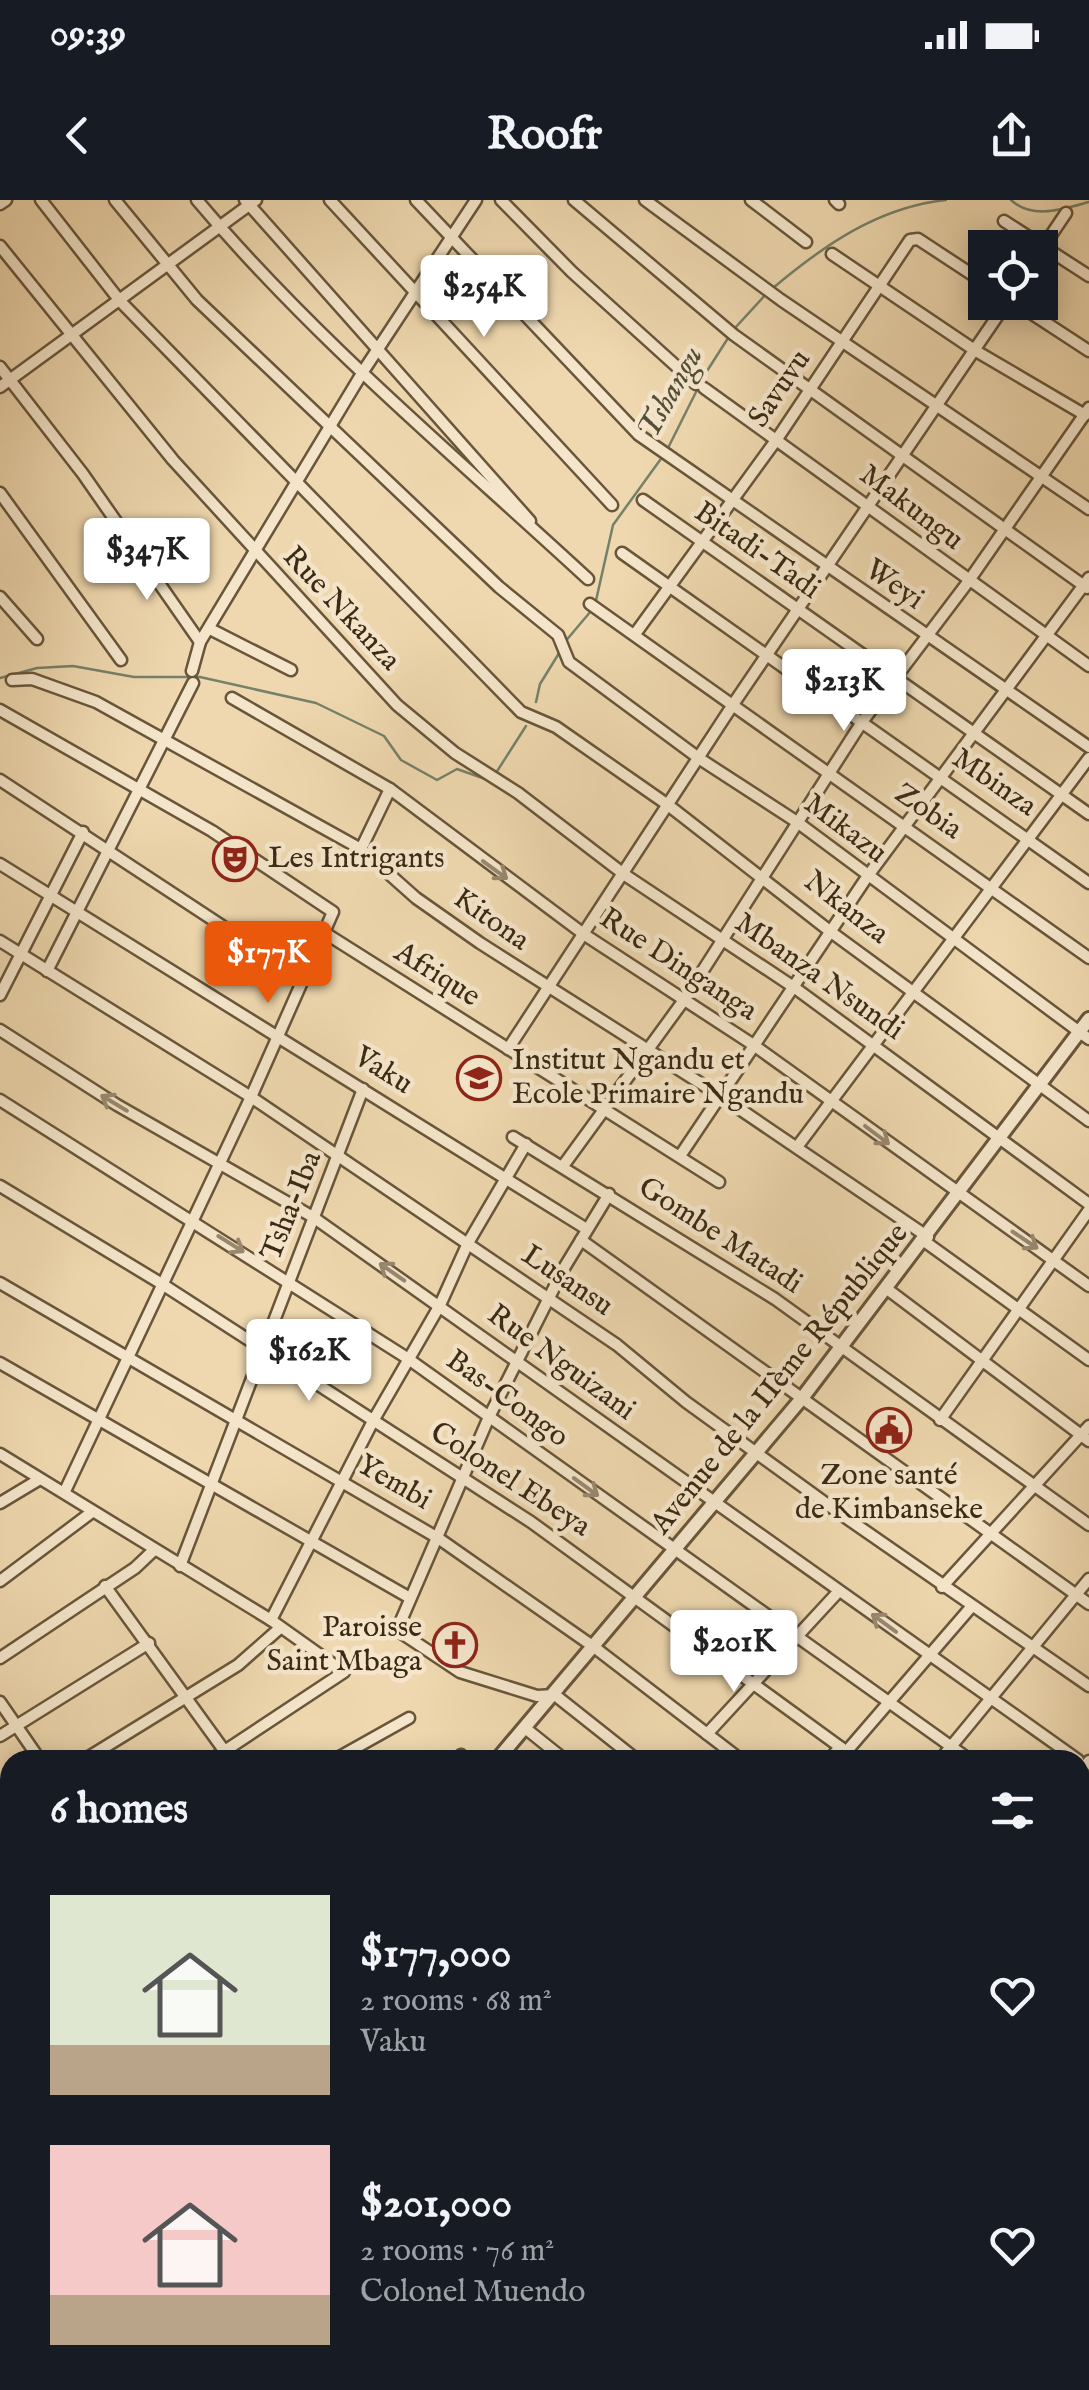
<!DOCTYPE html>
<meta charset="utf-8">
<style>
:root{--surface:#171b24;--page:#242831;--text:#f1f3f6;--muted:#9ea1a6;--accent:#ea580c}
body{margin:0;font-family:"IM FELL English",serif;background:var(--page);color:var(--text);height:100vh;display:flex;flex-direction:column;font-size:38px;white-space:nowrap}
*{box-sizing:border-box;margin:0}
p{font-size:32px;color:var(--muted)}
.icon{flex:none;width:55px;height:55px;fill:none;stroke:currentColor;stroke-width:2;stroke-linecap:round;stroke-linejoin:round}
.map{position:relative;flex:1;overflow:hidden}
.details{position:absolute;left:0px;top:1550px;width:1090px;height:640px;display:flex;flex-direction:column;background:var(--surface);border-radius:30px 30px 0 0;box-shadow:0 5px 25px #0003}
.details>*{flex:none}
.fabs{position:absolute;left:968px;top:30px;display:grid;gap:20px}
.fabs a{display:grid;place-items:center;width:90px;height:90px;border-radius:0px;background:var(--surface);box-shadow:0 5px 25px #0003;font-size:50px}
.price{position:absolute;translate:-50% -85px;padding:0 22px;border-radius:10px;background:#fff;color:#222;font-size:32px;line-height:65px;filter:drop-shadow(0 2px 5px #0008)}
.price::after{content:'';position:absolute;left:50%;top:60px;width:30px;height:22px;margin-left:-15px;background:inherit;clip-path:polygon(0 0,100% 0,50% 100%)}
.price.selected{background:var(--accent);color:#fff}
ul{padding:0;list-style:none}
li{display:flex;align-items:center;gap:30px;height:250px;padding:0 50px}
li span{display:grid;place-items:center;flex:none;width:280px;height:200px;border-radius:0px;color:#555}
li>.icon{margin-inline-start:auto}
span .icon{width:120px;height:120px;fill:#fffc;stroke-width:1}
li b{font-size:42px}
h2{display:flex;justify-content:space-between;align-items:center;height:120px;padding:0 50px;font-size:42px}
.status{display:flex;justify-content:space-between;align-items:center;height:70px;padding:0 50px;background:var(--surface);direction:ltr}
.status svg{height:28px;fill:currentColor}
header{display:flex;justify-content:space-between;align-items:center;height:130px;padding:0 50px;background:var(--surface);font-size:45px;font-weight:700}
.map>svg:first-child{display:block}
.green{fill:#bdbe88;stroke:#7c744e;stroke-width:2.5}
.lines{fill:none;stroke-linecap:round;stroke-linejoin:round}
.stream{stroke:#75816b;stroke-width:2.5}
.minor-casing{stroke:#68563b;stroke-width:15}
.tertiary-casing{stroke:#68563b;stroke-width:18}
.minor{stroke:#f5e6cb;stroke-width:10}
.tertiary{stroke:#f5e6cb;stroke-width:12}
.oneway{stroke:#988870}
.labels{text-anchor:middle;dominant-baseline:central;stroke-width:9;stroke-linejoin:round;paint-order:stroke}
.street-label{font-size:30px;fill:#3b2a14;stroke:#f5e6cb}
.poi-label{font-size:30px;fill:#3b2a14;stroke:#f5e6cb;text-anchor:start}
.water-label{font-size:32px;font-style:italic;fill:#534e38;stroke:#f5e6cb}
</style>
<div class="status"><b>09:39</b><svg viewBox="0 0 49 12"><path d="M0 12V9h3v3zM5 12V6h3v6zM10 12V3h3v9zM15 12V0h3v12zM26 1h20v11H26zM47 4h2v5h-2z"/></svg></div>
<header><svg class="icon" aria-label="back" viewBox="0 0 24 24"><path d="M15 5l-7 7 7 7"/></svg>Roofr<svg class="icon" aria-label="share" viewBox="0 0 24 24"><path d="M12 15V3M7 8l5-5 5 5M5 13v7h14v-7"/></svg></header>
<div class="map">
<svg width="1089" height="2190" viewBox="0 0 1089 2190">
<rect width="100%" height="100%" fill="#efd8af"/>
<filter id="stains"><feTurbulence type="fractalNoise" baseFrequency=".002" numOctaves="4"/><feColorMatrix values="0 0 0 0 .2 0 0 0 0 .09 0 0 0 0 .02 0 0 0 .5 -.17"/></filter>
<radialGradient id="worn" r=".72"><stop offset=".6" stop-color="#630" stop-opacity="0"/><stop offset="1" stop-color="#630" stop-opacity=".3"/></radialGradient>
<g class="green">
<polygon points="1081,1994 1089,1998 1089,2138 1080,2143"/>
<polygon points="699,2180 1027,2180 1012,2190 685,2190"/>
</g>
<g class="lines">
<g class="stream">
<path d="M1011,0C1033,20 1063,9 1089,2"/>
<path d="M773,88C823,46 878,7 946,0"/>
<polyline points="735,128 767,93"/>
<polyline points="700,182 730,135"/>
<polyline points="667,250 697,190"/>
<polyline points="595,405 613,325 663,256"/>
<polyline points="564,443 591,411"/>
<polyline points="0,478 37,468 73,466 134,477 200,477 316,503 384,536 401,560 437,580 457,569 488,580"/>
<polyline points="536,502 540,484 561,450"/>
<polyline points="494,576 526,526"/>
<polyline points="1080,2054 1089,2052"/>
<polyline points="1080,2112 1089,2104"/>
<polyline points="779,2190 780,2180"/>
<polyline points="907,2190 915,2180"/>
</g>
<defs>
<g id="minor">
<polyline points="41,0 120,101 521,512 556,527 668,605 831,732 1089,921"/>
<polyline points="115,0 197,100 499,387 558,435 569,462 700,559 797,622 1089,839"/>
<path d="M197,0C314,139 455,256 588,379"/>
<polyline points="245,0 530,321"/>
<polyline points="330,0 612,305"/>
<polyline points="416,0 639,235 1089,547"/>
<polyline points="501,0 572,72 696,184"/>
<polyline points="574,0 734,135 1087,388"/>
<polyline points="645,0 781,100 1089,309"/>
<polyline points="751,0 806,42"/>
<polyline points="835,0 839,4"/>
<polyline points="0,4 6,0"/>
<polyline points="1004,21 1089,76"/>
<polyline points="0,46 173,260 397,505 455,553 518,593 625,675 795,788 1089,1004"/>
<polyline points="1041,50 1066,13"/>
<polyline points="832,54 976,151 1085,215"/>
<polyline points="1014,102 1089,151"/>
<polyline points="0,167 83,274 200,442"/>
<polyline points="0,187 256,0"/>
<polyline points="704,188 1089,466"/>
<polyline points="0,293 121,460"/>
<polyline points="643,300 1089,614"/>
<polyline points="622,353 1089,683"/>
<polyline points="0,397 37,439"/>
<polyline points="590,404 1089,758"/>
<polyline points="210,429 291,470"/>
<polyline points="635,434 777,239 910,40 918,39 985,83"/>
<polyline points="192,471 200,442 364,170 476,0"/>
<polyline points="12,480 32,479 96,502 361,649 416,698 480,743 719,895 928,1037"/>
<polyline points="232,498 390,589 585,735 752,844 1089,1086"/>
<polyline points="0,510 212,631 333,712 251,897 65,1291"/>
<polyline points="0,580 303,779"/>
<polyline points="361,649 390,589"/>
<polyline points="0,664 585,1028"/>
<polyline points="325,733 719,982"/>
<polyline points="0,741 251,897 617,1145 686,1202 835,1310 1089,1486"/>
<polyline points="47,771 193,483"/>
<polyline points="0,795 83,632"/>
<polyline points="0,830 117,905 313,1017 1078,1560"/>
<polyline points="508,849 734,503 1007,102"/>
<polyline points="0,900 407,1158 970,1560"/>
<polyline points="513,937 775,1099 1089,1325"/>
<polyline points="797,947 1089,558"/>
<polyline points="680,956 867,677 1089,378"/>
<polyline points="563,966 684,800 862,522 968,382 1089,208"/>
<polyline points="0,986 162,1084 531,1322 858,1560"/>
<polyline points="609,994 564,1068 489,1217 397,1430 460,1472 537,1496 555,1495 637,1560"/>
<polyline points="581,1040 1089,1404"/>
<polyline points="924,1041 1089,1160"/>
<polyline points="0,1083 438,1338 594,1447 741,1560"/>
<polyline points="887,1089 1089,1241"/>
<polyline points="0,1163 410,1398"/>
<polyline points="940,1220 1089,1010"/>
<polyline points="0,1254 271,1420 344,1472 211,1560"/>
<polyline points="0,1303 40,1279"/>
<polyline points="180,1366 363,889"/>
<polyline points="0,1381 92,1312"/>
<polyline points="105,1386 231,1560"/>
<polyline points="942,1387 1089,1226"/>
<polyline points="271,1420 373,1221 440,1105 468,1043 526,944"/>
<polyline points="0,1458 135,1368 154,1350"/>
<polyline points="0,1502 40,1560"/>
<polyline points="525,1528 565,1560"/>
<polyline points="707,1534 839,1391"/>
<polyline points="0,1536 149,1443"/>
<polyline points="846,1552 972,1406"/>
<polyline points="84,1560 238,1465 280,1428"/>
<polyline points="334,1560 409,1518"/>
<polyline points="458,1560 461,1555"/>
<polyline points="829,1560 840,1547"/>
<polyline points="940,1560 1089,1379"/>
<polyline points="1080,1571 1089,1561"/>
<polyline points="0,1611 10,1605"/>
<polyline points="1080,1639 1089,1645"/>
<polyline points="0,1691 10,1685"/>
<polyline points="0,1709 10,1725"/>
<polyline points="1080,1729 1089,1736"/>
<polyline points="0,1768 10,1762"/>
<polyline points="1080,1813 1089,1821"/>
<polyline points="0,1843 10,1837"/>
<polyline points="1080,1906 1089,1897"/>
<polyline points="0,1920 10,1937"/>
<polyline points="0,2001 10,1995"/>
<polyline points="0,2088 10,2080"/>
<polyline points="1080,2153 1089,2147"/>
<polyline points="0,2161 10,2177"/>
<polyline points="1080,2162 1089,2178"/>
<polyline points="12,2180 18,2190"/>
<polyline points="164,2180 170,2190"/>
<polyline points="390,2180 400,2190"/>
<polyline points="516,2180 524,2190"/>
<polyline points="81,2190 95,2180"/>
<polyline points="209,2190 221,2180"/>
<polyline points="363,2190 372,2180"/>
<polyline points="419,2190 427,2180"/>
<polyline points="1027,2190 1042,2180"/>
</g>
<g id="tertiary">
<polyline points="497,1560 803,1197 1089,819"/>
<polyline points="0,1916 10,1910"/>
</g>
</defs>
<use href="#minor" class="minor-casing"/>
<use href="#tertiary" class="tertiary-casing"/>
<use href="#minor" class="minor"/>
<use href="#tertiary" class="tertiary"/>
</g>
<defs><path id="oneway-shaft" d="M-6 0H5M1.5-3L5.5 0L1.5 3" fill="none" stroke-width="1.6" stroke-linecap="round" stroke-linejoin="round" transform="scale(2.5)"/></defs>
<g class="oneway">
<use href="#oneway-shaft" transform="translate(495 670) rotate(36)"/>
<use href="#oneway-shaft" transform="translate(114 903) rotate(-149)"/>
<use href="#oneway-shaft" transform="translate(877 935) rotate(37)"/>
<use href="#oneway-shaft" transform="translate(1025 1040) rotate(34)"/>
<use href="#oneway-shaft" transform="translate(231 1044) rotate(32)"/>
<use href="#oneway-shaft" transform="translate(392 1072) rotate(-145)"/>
<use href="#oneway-shaft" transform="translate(586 1287) rotate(36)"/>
<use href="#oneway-shaft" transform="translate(884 1423) rotate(-144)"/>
</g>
<defs>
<symbol id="theatre-ring" viewBox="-11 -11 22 22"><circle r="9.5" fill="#f5e6cb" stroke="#8f2418" stroke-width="1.5"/><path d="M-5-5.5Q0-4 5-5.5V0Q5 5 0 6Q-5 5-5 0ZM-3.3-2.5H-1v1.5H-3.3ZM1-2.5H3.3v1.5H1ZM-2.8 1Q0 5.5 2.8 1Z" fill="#8f2418"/></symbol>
<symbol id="school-ring" viewBox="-11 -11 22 22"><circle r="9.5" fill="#f5e6cb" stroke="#8f2418" stroke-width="1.5"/><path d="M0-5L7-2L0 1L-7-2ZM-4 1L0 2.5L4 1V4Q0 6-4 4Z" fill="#8f2418"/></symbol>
<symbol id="civic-ring" viewBox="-11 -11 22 22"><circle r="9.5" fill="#f5e6cb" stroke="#8f2418" stroke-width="1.5"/><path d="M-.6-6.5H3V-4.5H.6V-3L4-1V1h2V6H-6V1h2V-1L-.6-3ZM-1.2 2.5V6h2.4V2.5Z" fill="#8f2418"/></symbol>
<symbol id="church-ring" viewBox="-11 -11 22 22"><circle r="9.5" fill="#f5e6cb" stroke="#8f2418" stroke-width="1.5"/><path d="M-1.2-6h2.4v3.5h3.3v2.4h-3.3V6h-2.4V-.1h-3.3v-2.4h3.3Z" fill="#8f2418"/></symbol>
</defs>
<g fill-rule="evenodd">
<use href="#theatre-ring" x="210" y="634" width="50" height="50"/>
<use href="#school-ring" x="454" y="853" width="50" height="50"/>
<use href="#civic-ring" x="864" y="1205" width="50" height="50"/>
<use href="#church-ring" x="430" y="1420" width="50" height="50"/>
</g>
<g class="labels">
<g class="street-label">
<text transform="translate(780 189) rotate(-56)">Savuvu</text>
<text transform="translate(911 308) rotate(37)">Makungu</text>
<text transform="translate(757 351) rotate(35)">Bitadi-Tadi</text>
<text transform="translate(894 385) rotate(35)">Weyi</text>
<text transform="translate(341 409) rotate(47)">Rue Nkanza</text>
<text transform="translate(994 583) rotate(35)">Mbinza</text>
<text transform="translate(928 612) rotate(35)">Zobia</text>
<text transform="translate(845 629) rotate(37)">Mikazu</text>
<text transform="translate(846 708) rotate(38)">Nkanza</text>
<text transform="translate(491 720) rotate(35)">Kitona</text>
<text transform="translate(678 765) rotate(33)">Rue Dinganga</text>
<text transform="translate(437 775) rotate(32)">Afrique</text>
<text transform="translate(819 777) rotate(35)">Mbanza Nsundi</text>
<text transform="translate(383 871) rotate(32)">Vaku</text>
<text transform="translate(292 1006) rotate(-68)">Tsha-Iba</text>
<text transform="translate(720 1036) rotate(33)">Gombe Matadi</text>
<text transform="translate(567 1081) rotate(34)">Lusansu</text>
<text transform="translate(561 1163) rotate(36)">Rue Nguizani</text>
<text transform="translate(780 1179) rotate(-51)">Avenue de la IIème République</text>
<text transform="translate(507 1199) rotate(36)">Bas-Congo</text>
<text transform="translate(510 1280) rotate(33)">Colonel Ebeya</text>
<text transform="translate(394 1283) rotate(30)">Yembi</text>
</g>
<g class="poi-label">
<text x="268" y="659">Les Intrigants</text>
<text x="512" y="861">Institut Ngandu et<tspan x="512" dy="34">Ecole Primaire Ngandu</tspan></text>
<text x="889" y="1276" text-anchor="middle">Zone santé<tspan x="889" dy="34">de Kimbanseke</tspan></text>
<text x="422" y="1428" text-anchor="end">Paroisse<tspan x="422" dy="34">Saint Mbaga</tspan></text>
</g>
<g class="water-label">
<text transform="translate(671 193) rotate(-61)">Tshangu</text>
</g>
</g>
<rect width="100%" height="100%" filter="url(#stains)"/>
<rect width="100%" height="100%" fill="url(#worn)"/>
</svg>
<div class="fabs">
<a><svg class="icon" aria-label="locate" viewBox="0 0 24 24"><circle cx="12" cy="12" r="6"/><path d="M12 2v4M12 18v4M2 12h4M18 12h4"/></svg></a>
</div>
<b class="price" style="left:484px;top:140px">$254K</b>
<b class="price" style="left:147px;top:403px">$347K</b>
<b class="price" style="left:844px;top:534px">$213K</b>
<b class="price selected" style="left:268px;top:806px">$177K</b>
<b class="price" style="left:309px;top:1204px">$162K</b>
<b class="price" style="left:734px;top:1495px">$201K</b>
<section class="details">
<h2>6 homes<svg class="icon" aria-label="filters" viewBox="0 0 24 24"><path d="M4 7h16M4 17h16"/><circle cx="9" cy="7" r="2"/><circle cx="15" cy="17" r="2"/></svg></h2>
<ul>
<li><span style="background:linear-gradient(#dfe7d0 75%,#b9a48a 0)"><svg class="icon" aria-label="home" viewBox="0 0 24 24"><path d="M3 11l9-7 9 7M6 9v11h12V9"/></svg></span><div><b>$177,000</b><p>2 rooms · 68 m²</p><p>Vaku</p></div><svg class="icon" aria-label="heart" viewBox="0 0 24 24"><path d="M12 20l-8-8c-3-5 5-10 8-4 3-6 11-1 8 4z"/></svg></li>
<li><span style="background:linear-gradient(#f6c9c9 75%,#b9a48a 0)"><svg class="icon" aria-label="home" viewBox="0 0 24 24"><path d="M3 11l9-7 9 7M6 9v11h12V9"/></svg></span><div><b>$201,000</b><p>2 rooms · 76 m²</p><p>Colonel Muendo</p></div><svg class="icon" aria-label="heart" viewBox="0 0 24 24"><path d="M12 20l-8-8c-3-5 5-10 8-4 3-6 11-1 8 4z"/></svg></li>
</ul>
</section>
</div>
